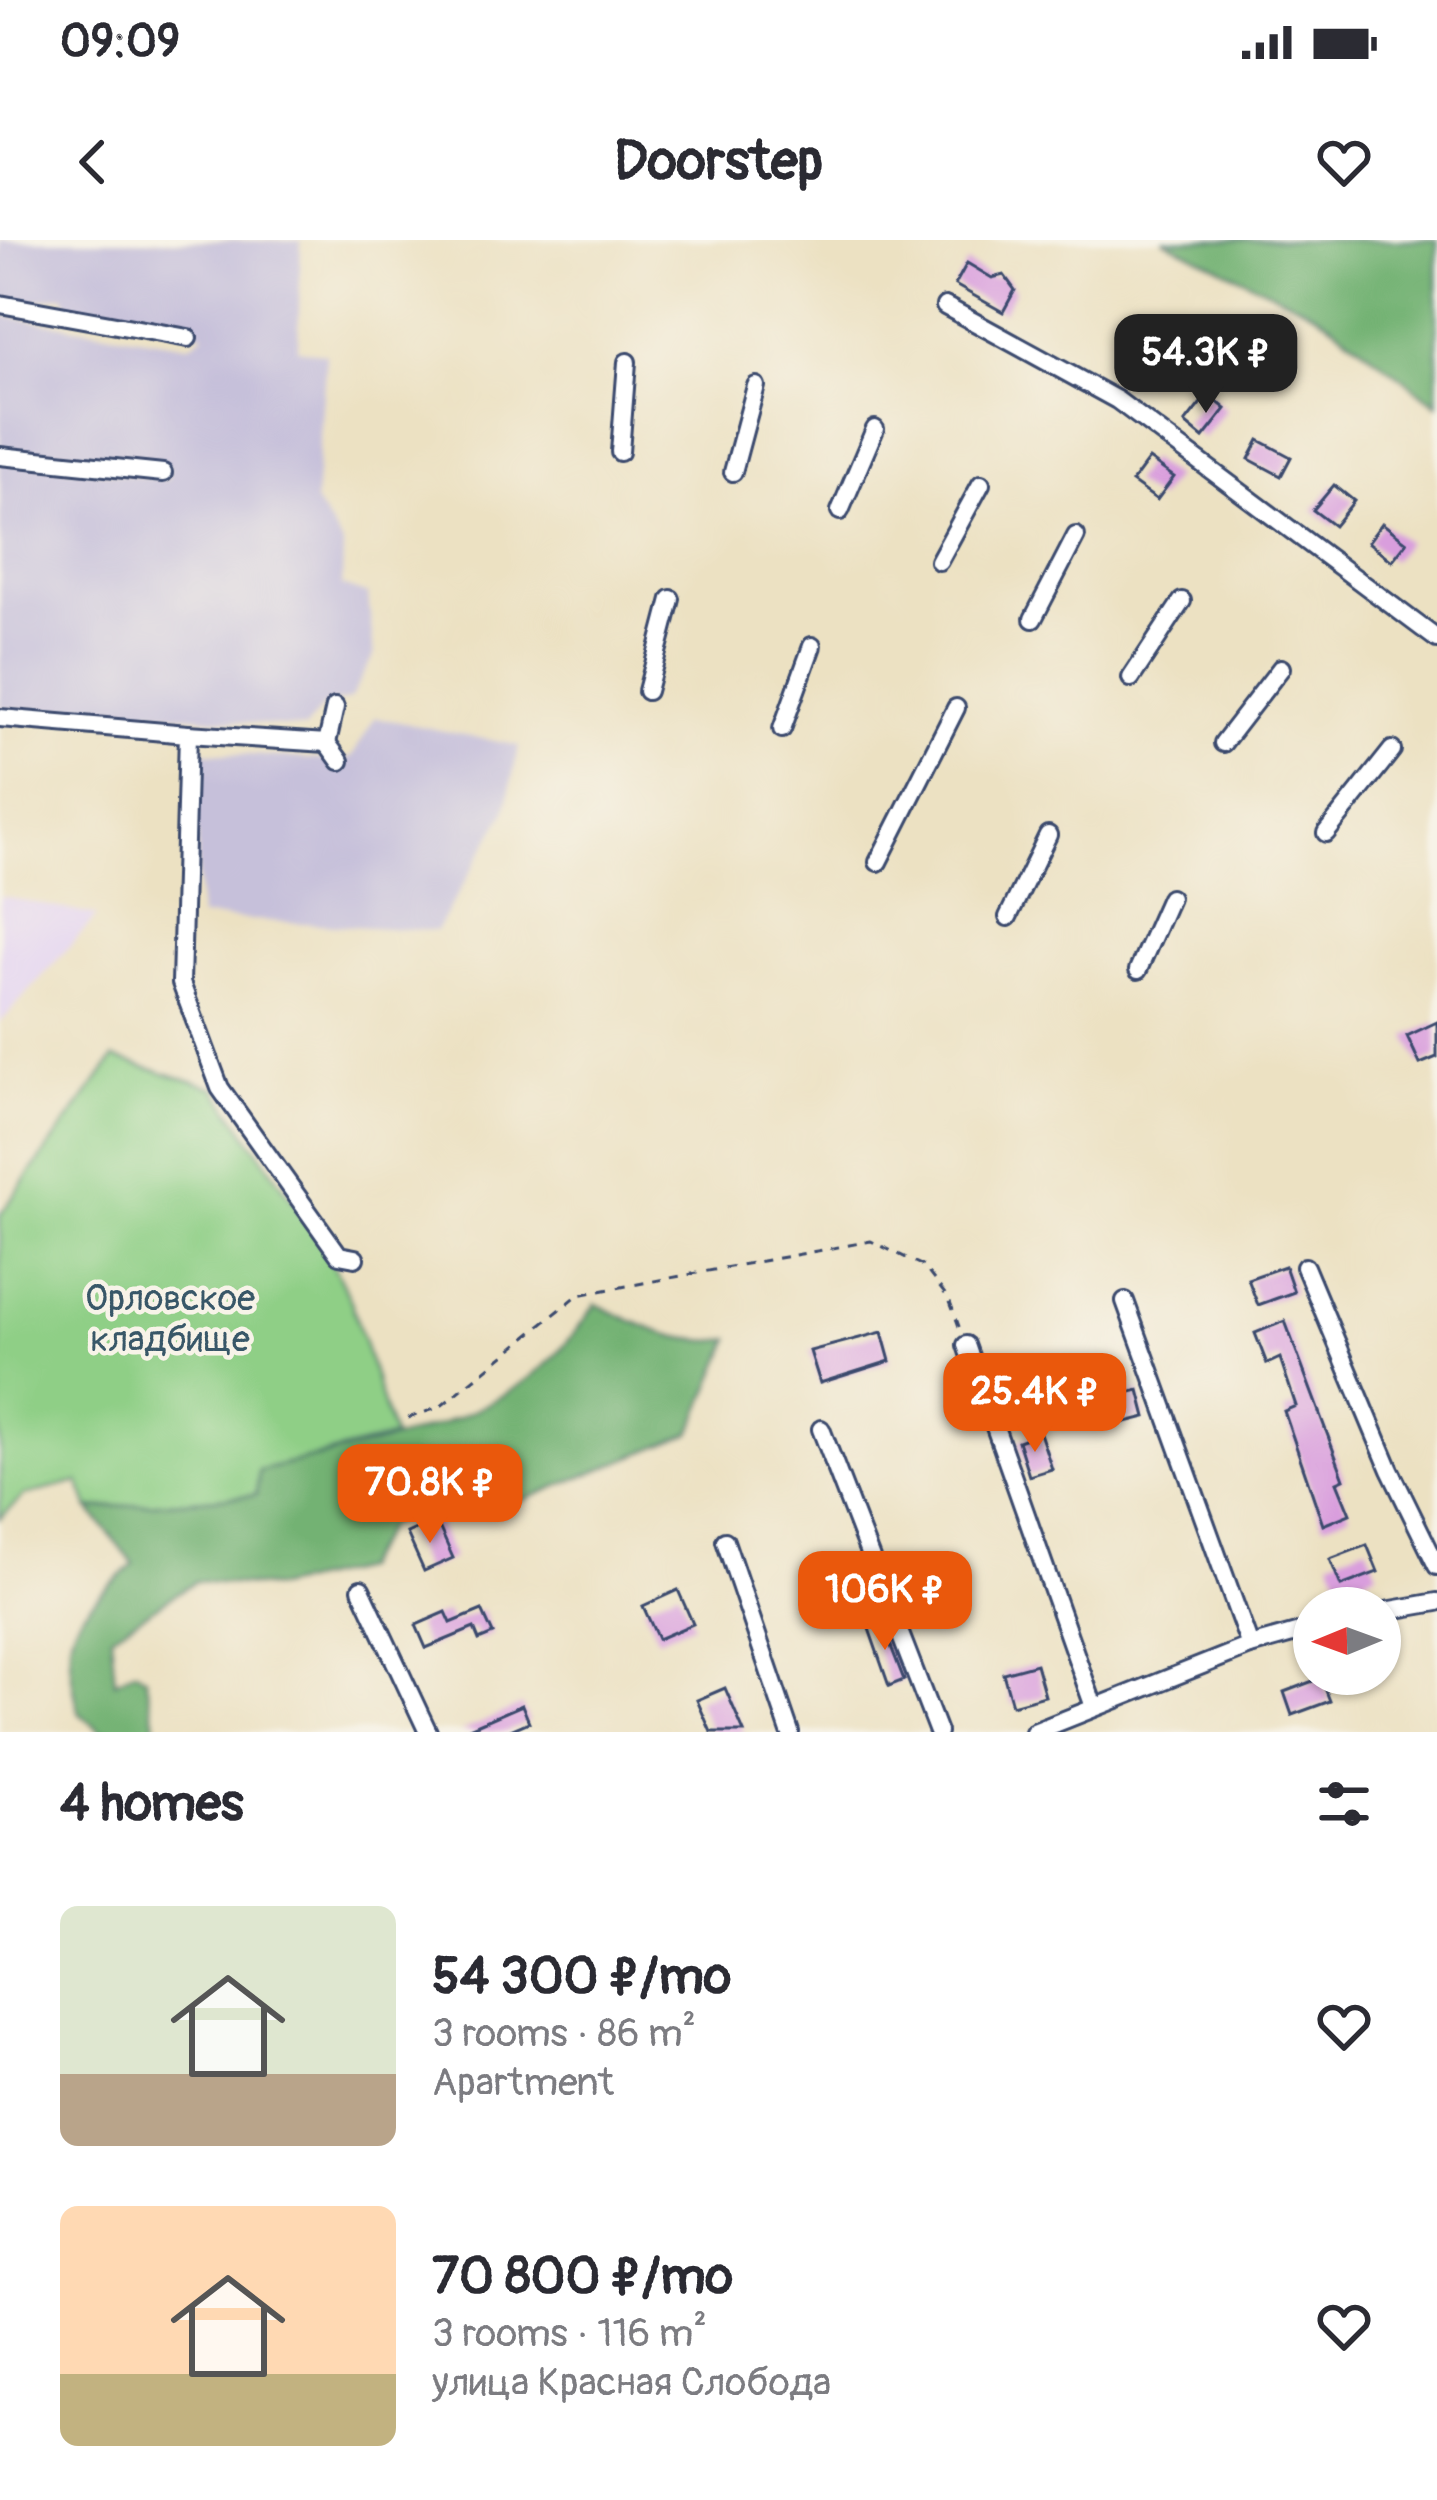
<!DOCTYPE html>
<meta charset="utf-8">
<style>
:root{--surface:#fff;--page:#f7f7f7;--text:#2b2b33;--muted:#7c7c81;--accent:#ea580c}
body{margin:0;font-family:Pangolin,sans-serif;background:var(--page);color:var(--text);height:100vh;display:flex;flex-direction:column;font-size:45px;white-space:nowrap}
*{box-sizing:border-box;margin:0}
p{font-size:39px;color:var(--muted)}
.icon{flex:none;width:66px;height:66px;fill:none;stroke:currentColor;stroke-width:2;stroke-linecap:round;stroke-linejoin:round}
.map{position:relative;height:1492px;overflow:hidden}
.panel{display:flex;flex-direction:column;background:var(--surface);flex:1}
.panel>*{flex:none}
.needle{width:78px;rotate:269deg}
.controls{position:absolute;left:1293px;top:1347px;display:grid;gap:24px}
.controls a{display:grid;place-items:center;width:108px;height:108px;border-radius:50%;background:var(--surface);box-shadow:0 3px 9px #0004;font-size:60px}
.price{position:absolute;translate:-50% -102px;padding:0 27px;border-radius:24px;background:var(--accent);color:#fff;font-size:39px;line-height:78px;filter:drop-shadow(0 3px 6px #0008)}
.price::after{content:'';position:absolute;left:50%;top:72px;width:36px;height:27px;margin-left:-18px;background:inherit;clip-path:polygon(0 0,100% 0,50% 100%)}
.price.current{background:#222;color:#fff}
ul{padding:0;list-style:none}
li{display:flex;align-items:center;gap:36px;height:300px;padding:0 60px}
li span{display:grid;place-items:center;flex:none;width:336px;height:240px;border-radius:18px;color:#555}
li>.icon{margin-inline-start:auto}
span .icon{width:144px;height:144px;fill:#fffc;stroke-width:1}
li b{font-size:51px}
h2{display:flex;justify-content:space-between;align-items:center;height:144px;padding:0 60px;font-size:51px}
.status{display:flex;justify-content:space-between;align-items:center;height:84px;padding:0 60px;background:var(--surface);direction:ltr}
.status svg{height:33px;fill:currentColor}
header{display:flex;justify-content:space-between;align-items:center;height:156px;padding:0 60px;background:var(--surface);font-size:54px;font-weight:700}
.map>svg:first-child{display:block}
.built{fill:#e3d3f2}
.industrial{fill:#c6c0da}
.green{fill:#8fcf86;stroke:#557f72;stroke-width:3}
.forest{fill:#73b273;stroke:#477068;stroke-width:3}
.building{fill:#d99edd}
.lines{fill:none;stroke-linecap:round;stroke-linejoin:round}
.minor-casing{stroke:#3a4a6d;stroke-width:22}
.path{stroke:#3a4a6d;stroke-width:3;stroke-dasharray:9 9;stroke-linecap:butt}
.minor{stroke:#fff;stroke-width:16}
.labels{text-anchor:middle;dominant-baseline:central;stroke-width:9;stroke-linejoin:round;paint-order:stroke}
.park-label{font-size:36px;fill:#385768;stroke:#f7f3e8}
</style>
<div class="status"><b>09:09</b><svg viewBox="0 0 49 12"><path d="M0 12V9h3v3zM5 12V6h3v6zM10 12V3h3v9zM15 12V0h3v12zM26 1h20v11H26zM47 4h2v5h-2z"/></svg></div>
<header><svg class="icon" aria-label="back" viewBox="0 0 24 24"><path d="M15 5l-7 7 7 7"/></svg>Doorstep<svg class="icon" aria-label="heart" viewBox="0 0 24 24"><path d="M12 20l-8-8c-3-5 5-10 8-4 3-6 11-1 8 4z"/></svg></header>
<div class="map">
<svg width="1437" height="1492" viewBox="0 0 1437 1492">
<rect width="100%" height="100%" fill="#f7f3e8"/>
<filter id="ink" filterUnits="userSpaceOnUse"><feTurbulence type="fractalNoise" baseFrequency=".00833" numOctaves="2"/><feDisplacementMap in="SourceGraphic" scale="24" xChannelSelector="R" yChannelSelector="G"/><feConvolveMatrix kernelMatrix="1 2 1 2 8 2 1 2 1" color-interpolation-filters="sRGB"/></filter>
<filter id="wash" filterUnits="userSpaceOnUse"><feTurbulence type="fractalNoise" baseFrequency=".004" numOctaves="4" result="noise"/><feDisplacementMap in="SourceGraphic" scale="48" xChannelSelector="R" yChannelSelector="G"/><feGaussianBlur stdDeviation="2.7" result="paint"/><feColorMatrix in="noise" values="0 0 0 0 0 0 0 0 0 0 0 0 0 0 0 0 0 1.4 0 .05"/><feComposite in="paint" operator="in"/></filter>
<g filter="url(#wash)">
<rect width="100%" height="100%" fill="#ece1c2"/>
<polygon class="built" points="0,656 97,676 0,783"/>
<g class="industrial">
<polygon points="0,0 301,1 298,109 326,114 315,262 343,305 342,346 368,355 374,415 350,459 323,466 305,489 146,471 139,478 0,468 0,218 167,240 169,227 0,210 0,75 189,105 205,94 71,71 63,55 22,64 0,60"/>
<polygon points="375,477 519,506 505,573 436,691 199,677 196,511 340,521 352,517"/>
</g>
<polygon class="green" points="114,818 215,848 322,1003 351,1061 393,1197 260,1231 256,1255 89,1269 79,1242 25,1255 0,1278 0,975"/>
<g class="forest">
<polygon points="1163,0 1437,0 1437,164 1318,74"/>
<path d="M596,1064C639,1085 682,1107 731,1099L691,1193L489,1274L435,1258L387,1287L361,1329L276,1348L196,1341L111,1395L115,1442L135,1430L145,1437L157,1492H102L79,1473C59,1382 68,1383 134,1324L89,1269L256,1255L259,1231C359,1206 471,1193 550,1121C567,1105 581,1083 596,1064Z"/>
</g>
<g id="blocks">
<g class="building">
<polygon points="967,23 992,38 1004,35 1015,50 1003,72 955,45"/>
<polygon points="1208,154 1226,169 1203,198 1185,183"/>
<polygon points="1259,200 1291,217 1281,236 1249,219"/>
<polygon points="1149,219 1174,237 1157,260 1132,242"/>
<polygon points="1334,245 1354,261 1334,286 1313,270"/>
<polygon points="1382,283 1407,302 1392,321 1368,302"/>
<polygon points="1437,782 1437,817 1420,824 1407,796"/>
<polygon points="1285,1026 1294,1052 1258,1065 1248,1039"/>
<polygon points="1285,1081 1344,1239 1337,1242 1350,1274 1323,1285 1284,1171 1296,1166 1280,1118 1267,1124 1255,1093"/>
<polygon points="882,1092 890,1121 820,1143 810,1111"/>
<polygon points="1139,1150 1146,1177 1118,1184 1111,1157"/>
<polygon points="1040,1193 1052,1229 1029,1236 1018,1201"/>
<polygon points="436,1280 453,1318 424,1331 407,1293"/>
<polygon points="1367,1305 1378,1332 1341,1346 1330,1319"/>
<polygon points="678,1350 693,1384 658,1399 643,1366"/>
<polygon points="482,1370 493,1394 479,1400 474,1388 426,1408 416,1385 446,1372 451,1383"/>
<polygon points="880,1378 904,1440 889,1446 867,1383"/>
<polygon points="1036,1424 1045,1456 1012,1465 1003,1433"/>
<polygon points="1321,1438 1330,1461 1292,1475 1284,1452"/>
<polygon points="725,1448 744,1492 711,1492 697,1460"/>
<polygon points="522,1465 529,1482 506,1492 460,1492"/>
</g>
</g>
</g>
<g filter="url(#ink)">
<use href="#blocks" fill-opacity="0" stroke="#3a4a6d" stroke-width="3"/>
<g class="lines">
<defs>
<g id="minor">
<polyline points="0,64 188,98"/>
<polyline points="945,66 1117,160 1437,399"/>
<polyline points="620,212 627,122"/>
<polyline points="0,216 163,233"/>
<polyline points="733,232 756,146"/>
<polyline points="840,271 875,189"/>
<polyline points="939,321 981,244"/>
<polyline points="1033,379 1076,296"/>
<polyline points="1131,438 1182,361"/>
<polyline points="647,451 671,359"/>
<polyline points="335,467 327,503 340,521"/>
<polyline points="0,478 188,494 181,743 220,848 339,1015 355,1018"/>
<polyline points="782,489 812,406"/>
<polyline points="188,494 327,503"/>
<polyline points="1223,503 1281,428"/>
<polyline points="1326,593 1392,510"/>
<polyline points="878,622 956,468"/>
<polyline points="1008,677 1048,595"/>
<polyline points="1138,730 1170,658"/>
<polyline points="1305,1027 1390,1230 1437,1326"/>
<polyline points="1125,1061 1250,1406"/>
<polyline points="966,1105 1093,1464"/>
<polyline points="821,1189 938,1492"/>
<polyline points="725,1301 790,1492"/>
<polyline points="361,1349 428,1492"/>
<polyline points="1380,1372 1437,1362"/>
<polyline points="1034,1492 1250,1406 1314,1388"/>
</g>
</defs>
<use href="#minor" class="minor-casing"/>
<polyline class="path" points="408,1178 440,1167 578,1055 871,1001 923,1026 949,1059 961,1092"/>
<use href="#minor" class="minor"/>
</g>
</g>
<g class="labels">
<g class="park-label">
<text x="170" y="1058">Орловское<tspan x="170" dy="41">кладбище</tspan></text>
</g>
</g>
</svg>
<div class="controls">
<a><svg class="needle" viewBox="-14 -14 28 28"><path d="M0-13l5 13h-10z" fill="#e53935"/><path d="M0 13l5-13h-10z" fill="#7c7c81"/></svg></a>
</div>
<b class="price current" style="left:1206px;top:176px">54.3K ₽</b>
<b class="price" style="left:1035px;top:1215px">25.4K ₽</b>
<b class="price" style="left:430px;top:1306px">70.8K ₽</b>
<b class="price" style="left:885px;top:1413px">106K ₽</b>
</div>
<section class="panel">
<h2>4 homes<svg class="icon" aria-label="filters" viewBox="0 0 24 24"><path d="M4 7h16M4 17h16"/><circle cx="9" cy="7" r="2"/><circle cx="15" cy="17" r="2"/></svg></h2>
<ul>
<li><span style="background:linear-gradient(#dfe7d0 70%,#b9a48a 0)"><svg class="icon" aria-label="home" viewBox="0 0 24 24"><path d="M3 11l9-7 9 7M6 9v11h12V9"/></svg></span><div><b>54 300 ₽/mo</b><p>3 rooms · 86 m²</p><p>Apartment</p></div><svg class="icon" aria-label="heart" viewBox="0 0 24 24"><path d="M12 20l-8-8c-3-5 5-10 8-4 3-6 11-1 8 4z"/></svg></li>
<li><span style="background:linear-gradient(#ffd9b3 70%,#c2b280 0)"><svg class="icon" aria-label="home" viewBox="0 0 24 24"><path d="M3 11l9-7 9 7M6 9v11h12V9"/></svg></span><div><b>70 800 ₽/mo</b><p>3 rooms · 116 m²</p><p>улица Красная Слобода</p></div><svg class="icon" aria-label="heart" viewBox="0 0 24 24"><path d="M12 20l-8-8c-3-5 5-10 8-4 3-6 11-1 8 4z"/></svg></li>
</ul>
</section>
